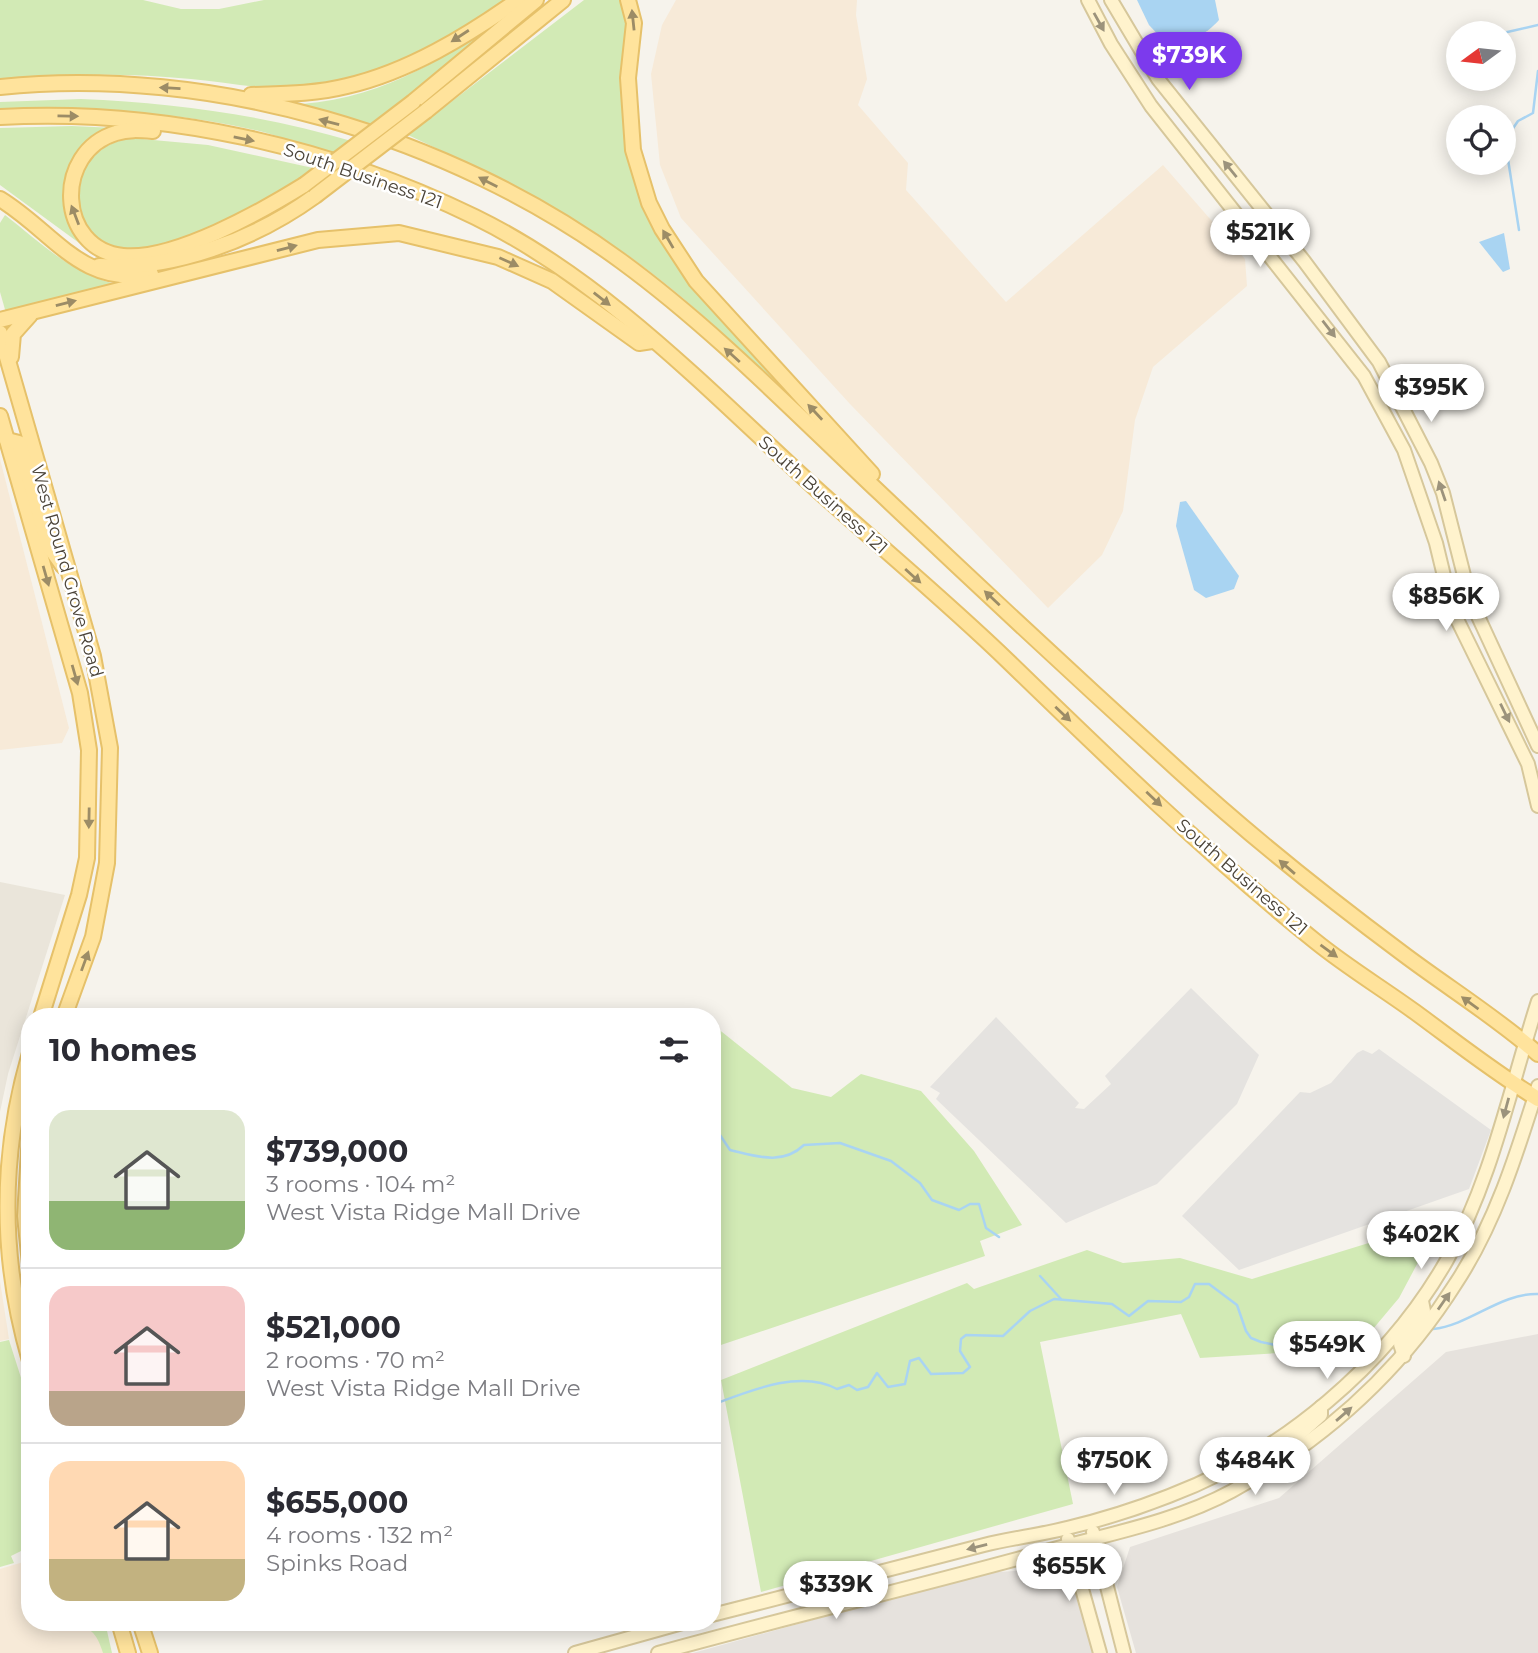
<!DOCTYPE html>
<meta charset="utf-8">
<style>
:root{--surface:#fff;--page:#f2f2f3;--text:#2b2b33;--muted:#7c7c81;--line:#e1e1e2;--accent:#7c3aed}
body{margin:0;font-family:Montserrat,sans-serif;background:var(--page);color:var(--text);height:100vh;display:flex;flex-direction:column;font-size:26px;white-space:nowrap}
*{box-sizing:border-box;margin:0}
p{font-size:23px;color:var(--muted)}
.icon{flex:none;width:38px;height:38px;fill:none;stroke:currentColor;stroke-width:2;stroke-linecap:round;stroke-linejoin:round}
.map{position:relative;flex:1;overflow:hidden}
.side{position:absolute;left:21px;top:1008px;width:700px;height:623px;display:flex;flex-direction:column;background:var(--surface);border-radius:28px;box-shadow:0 4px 18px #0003}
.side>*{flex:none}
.needle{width:46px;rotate:255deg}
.tools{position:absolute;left:1446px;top:21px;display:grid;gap:14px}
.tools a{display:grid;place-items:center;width:70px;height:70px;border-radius:50%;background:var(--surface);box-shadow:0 4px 18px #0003;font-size:35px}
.price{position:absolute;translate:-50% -60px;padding:0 16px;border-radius:24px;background:#fff;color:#222;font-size:23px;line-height:46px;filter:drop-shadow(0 2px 4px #0008)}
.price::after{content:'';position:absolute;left:50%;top:42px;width:21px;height:16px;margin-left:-10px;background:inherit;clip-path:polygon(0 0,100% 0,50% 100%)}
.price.current{background:var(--accent);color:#fff}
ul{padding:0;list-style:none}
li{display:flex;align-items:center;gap:21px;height:175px;padding:0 28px}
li+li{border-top:2px solid var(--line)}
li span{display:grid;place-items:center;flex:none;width:196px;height:140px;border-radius:21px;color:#555}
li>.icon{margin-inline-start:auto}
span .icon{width:84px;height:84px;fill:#fffc;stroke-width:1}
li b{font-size:30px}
h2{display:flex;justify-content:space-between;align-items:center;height:84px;padding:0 28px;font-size:30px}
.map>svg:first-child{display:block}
.residential{fill:#eae5da}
.commercial{fill:#f7ead8}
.industrial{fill:#e6e2dd}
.green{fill:#d2eab5}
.parking{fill:#e5e3e0}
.water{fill:#a9d4f2}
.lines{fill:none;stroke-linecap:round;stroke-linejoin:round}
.stream{stroke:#a9d4f2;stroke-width:2.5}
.secondary-casing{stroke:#d6c79b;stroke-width:16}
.primary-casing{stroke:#e6c16a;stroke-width:18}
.secondary{stroke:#fff3cd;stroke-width:12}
.primary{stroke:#ffe39c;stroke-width:14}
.primary-bridge-casing{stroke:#e6c16a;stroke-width:18;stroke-linecap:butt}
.primary-bridge{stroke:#ffe39c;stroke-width:14}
.oneway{fill:#9c8c66}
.oneway2{fill:#9c937c}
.labels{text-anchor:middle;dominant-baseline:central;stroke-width:5;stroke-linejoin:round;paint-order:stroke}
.street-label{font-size:18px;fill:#4b4439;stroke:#fff}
</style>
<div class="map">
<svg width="1538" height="1653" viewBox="0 0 1538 1653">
<rect width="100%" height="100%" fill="#f6f3ec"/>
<polygon class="residential" points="0,882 65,895 8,1074 0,1112"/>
<g class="commercial">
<polygon points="676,0 857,0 856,15 867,79 858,105 908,163 906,190 1006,302 1163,165 1245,259 1247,286 1153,367 1135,420 1123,511 1102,555 1048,608 850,404 681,218 660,165 651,74 662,25"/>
<polygon points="0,459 69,728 62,743 0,750"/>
<polygon points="0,1281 9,1339 0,1341"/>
<polygon points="30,1560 30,1622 98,1622 109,1653 0,1653 0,1569"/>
</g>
<g class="industrial">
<polygon points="1538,1334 1538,1653 1136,1653 1117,1587 1130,1547 1279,1498 1446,1352"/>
<polygon points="1066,1557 1094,1653 693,1653 982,1573 1014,1571"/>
</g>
<g class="green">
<path d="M0,0H143L181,9H219L264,0H504C457,37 398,72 339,84C289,95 241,84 191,79C129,73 63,73 0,81Z"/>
<path d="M584,0H621L628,19L624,96L658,229L816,423C758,366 699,307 633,259C563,209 485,171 408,135Z"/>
<path d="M515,12L374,127L285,105C379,102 438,61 515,12Z"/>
<path d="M81,99C175,103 265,115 355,142L339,154C315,148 291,140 267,133C181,111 88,108 0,112V102Z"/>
<polygon points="72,126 116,128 68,177 89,247 86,248 0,185 0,128"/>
<path d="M131,138L208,145L322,170C290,188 258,212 224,225C207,232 190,236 173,242C161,245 148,252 137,253C72,259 51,151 131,138Z"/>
<path d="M5,215C45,246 73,276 124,286L6,313L0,292V223Z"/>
<polygon points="712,1024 792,1088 831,1097 861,1074 921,1091 974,1151 1022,1225 980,1241 985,1256 712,1348"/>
<polygon points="1440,1221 1399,1298 1357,1348 1200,1358 1181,1314 1040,1342 1073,1504 761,1592 721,1380 967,1283 974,1289 1087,1250 1123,1263 1180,1258 1252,1279"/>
<polygon points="9,1340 30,1406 30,1558 24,1560 21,1551 11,1556 14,1563 0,1567 0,1342"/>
<path d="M52,1622H105L112,1653H103C92,1616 75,1628 47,1630Z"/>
</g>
<g class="parking">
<polygon points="1191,988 1259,1055 1237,1104 1157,1184 1066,1223 936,1099 940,1093 930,1087 996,1017 1079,1103 1075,1108 1084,1109 1111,1084 1105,1076"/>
<polygon points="1379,1049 1491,1130 1469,1189 1239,1270 1182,1216 1300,1092 1310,1093 1331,1083 1357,1053 1363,1050 1372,1054"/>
</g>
<g class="water">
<path d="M1137,0H1215L1219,20C1202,39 1188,41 1163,40L1149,25Z"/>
<polygon points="1504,233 1510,269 1503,272 1479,242"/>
<polygon points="1186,501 1239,576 1234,589 1206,598 1194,590 1176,526 1180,502"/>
</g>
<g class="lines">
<g class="stream">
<polyline points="1503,33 1538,25"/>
<polyline points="1519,230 1505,140 1518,121 1533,113 1538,71"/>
<path d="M712,1123L730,1150C756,1156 782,1166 804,1145L840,1143L891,1161L920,1183L932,1200L959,1210L970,1204H979L986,1228L999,1237"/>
<polyline points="1040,1276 1061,1299"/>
<path d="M1433,1329C1470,1325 1500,1293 1538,1294"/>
<path d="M712,1405C749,1391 800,1369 837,1389L849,1385L857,1390L868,1387L877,1373L888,1387L905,1384L910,1361L919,1358L931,1374L963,1373L970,1367L960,1351L961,1339L966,1335L1003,1336L1030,1311L1054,1299L1112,1304L1129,1316L1148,1301L1181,1302L1189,1297L1195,1284H1209L1237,1305L1246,1331L1251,1338L1261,1342L1290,1348L1304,1344L1324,1329L1352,1341L1377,1336"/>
</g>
<defs>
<g id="secondary">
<polyline points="1088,0 1111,44 1151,106 1364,376 1404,450 1436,543 1452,609 1528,764 1538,806"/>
<polyline points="1111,0 1158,79 1304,261 1379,362 1431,463 1443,493 1470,599 1538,746"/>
<polyline points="1404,1356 1400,1344 1424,1311 1422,1301"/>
<polyline points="1282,1456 1283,1449 1321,1415 1321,1407"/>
<polyline points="1093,1532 1124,1653"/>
<polyline points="1068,1539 1100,1653"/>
<path d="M712,1615C803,1592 894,1568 984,1545C1012,1538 1040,1535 1067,1528C1101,1520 1136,1509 1169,1496C1281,1454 1388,1364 1447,1260C1492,1180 1510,1088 1538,1001"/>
<polyline points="575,1653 686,1622"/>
<path d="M658,1653C788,1617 920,1586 1050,1550C1109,1534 1177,1521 1232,1491C1324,1440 1400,1372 1456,1283C1495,1224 1517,1153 1538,1086"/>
</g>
<g id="primary">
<polyline points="628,0 634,23 628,78 633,150 649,203 662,229 696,281 872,474"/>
<path d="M0,87C212,65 450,136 621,261C714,329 796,414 880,493C978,586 1077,678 1177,769C1249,835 1324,895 1402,953C1447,987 1496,1017 1538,1054"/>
<path d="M251,95C283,94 315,94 347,86C408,72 467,36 518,0"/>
<polyline points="413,102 536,0"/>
<polyline points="426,111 563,0"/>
<path d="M0,117C161,108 329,146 475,217C604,280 708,390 813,486C878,545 946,601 1009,662C1108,758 1208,855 1315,941C1347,967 1382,988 1415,1012C1456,1042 1495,1073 1538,1099"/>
<path d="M153,131C140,130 128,129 116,133C53,152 57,249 123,256C174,261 262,211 304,185"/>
<path d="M0,199C54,232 80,286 151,274"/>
<path d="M99,266C174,270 254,240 315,196"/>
<polyline points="0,320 318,240 399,233 498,257 552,281 639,343 652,341"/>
<polyline points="0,333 93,656 110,748 107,863 93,937 64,1017"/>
<polyline points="11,357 13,334 30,315"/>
<polyline points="0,416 80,693 89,750 87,858 79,895 41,1017"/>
<polyline points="7,440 19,443 49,546 63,566"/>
<path d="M30,1053C0,1155 0,1258 30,1361"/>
<polyline points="30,1134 25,1216 30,1264"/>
<polyline points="119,1622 128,1653"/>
<polyline points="140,1622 150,1653"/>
</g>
</defs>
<use href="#secondary" class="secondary-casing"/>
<use href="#primary" class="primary-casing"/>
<use href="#secondary" class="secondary"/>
<use href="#primary" class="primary"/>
<defs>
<g id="primary-bridge">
<polyline points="304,185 413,102"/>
<polyline points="315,196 426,111"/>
</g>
</defs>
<use href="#primary-bridge" class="primary-bridge-casing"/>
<use href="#primary-bridge" class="primary-bridge"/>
</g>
<defs><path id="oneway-solid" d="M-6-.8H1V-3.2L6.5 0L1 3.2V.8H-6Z" transform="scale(1.75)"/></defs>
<g class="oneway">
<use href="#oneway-solid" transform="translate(633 20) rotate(-96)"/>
<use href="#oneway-solid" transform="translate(460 36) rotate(147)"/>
<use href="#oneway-solid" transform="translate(170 88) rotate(-177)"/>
<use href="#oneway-solid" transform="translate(68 116) rotate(1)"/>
<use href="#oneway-solid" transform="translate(329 122) rotate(-165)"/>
<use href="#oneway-solid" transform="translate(244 139) rotate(11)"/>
<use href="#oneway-solid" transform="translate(488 182) rotate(-153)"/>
<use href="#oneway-solid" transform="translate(75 215) rotate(-111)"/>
<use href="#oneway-solid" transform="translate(668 239) rotate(-120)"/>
<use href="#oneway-solid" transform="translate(287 248) rotate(-15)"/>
<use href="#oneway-solid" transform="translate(509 262) rotate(24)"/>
<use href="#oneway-solid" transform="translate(602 299) rotate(38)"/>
<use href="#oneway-solid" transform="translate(66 303) rotate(-14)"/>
<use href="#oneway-solid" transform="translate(732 355) rotate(-138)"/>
<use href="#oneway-solid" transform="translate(815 412) rotate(-133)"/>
<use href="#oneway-solid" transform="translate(46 576) rotate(74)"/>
<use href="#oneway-solid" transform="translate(913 576) rotate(42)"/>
<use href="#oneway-solid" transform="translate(992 598) rotate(-137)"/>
<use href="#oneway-solid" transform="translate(75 675) rotate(74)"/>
<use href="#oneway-solid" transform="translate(1063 714) rotate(43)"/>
<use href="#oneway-solid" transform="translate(1154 799) rotate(43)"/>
<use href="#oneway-solid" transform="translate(89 818) rotate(91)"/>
<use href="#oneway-solid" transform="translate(1287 867) rotate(-139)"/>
<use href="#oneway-solid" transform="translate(1329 951) rotate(36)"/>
<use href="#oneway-solid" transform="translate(85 961) rotate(-70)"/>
<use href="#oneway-solid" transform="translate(1470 1003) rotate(-144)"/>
</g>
<g class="oneway2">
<use href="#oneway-solid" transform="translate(1099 22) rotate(61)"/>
<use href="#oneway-solid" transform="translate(1230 169) rotate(-129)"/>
<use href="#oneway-solid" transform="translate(1329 329) rotate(52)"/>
<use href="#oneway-solid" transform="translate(1442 491) rotate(-109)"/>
<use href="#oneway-solid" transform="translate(1505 713) rotate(64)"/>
<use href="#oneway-solid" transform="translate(1506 1108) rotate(105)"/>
<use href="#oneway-solid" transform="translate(1444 1301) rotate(-55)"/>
<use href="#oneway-solid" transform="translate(1344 1414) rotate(-41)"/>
<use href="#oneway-solid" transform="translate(977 1547) rotate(166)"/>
</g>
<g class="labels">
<g class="street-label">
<text transform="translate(363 176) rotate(19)">South Business 121</text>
<text transform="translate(823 495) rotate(42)">South Business 121</text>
<text transform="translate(67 571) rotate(74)">West Round Grove Road</text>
<text transform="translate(1242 877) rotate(41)">South Business 121</text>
</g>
</g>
</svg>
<div class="tools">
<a><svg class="needle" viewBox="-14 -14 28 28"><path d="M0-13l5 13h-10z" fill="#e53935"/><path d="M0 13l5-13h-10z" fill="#7c7c81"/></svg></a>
<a><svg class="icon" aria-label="locate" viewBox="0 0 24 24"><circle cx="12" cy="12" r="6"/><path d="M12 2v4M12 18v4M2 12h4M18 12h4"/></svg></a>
</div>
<b class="price current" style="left:1189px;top:92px">$739K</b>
<b class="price" style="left:1260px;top:269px">$521K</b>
<b class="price" style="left:1431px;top:424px">$395K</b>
<b class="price" style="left:1446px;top:633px">$856K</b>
<b class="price" style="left:1421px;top:1271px">$402K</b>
<b class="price" style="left:1327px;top:1381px">$549K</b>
<b class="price" style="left:1114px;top:1497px">$750K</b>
<b class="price" style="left:1255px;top:1497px">$484K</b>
<b class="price" style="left:1069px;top:1603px">$655K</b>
<b class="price" style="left:836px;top:1621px">$339K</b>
<section class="side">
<h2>10 homes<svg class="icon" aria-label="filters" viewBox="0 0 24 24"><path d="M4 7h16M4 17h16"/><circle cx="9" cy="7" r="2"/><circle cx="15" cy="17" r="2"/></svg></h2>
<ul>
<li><span style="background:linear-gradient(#dfe7d0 65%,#8fb573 0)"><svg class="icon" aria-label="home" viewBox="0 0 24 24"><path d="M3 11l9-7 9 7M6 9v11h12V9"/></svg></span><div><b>$739,000</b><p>3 rooms · 104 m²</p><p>West Vista Ridge Mall Drive</p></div></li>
<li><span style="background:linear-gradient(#f6c9c9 75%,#b9a48a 0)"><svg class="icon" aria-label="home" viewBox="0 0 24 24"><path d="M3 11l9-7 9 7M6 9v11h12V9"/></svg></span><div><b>$521,000</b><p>2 rooms · 70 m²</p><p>West Vista Ridge Mall Drive</p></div></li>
<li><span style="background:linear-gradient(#ffd9b3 70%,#c2b280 0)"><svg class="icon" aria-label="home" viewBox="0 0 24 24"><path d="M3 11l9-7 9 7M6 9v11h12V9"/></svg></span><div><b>$655,000</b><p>4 rooms · 132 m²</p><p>Spinks Road</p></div></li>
</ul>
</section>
</div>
